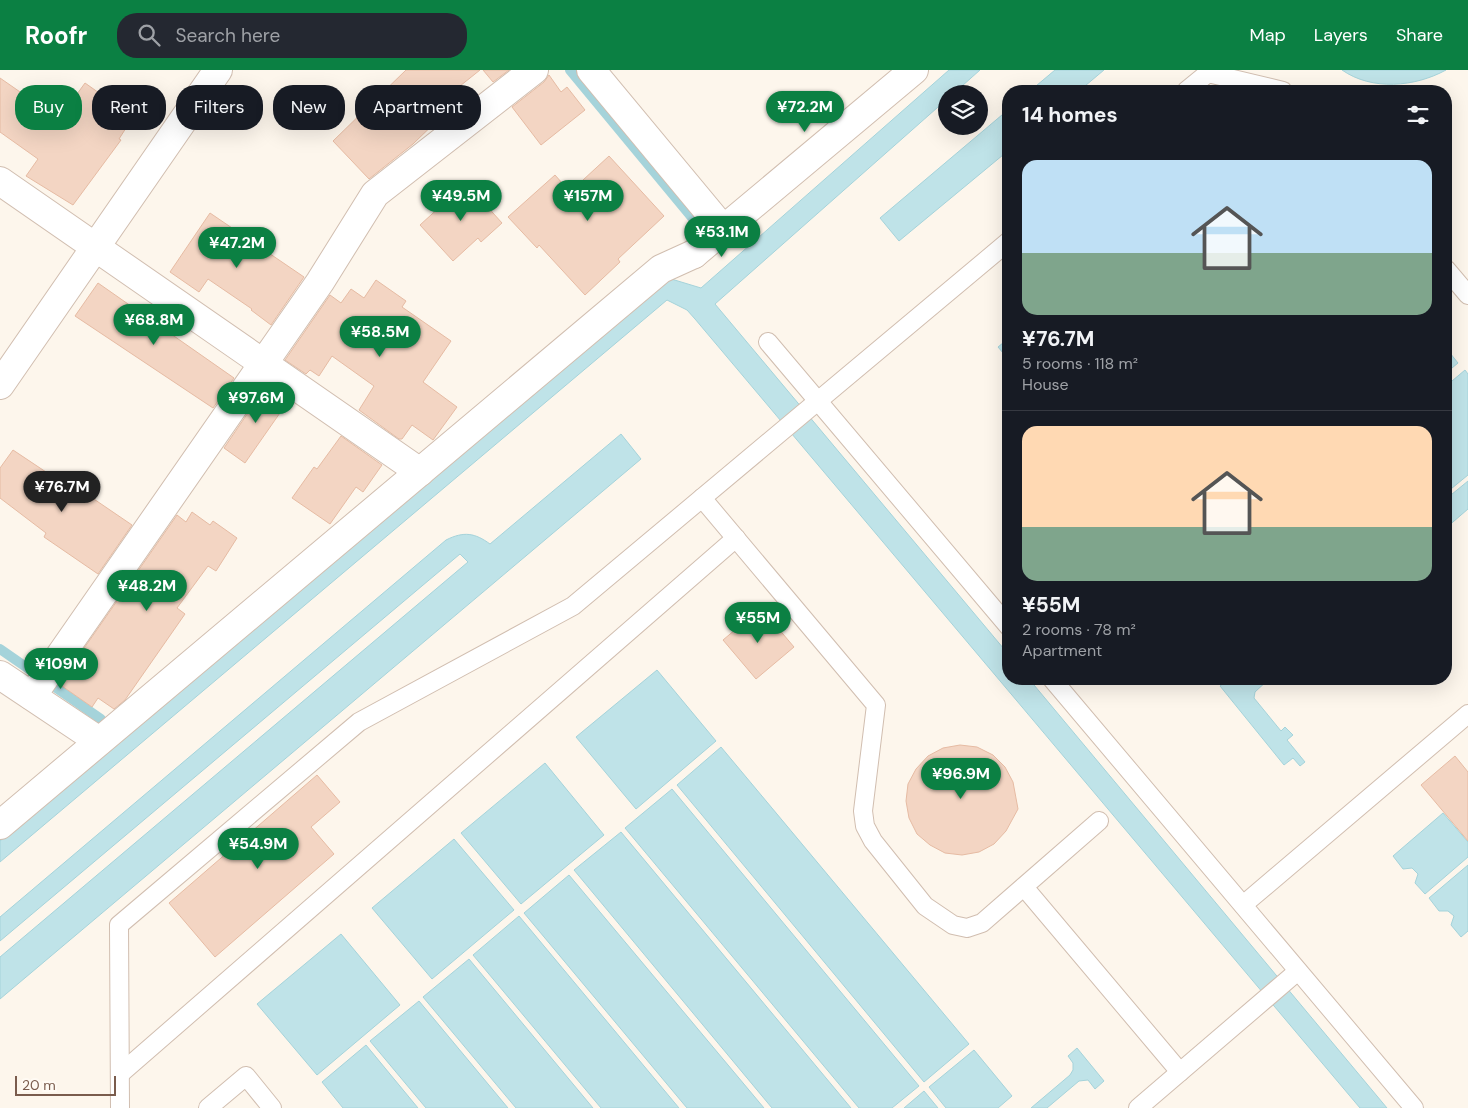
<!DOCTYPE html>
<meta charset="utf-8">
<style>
:root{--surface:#171b24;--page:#242831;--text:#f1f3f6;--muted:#9ea1a6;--line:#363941;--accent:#0b8043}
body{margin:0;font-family:"DM Sans",sans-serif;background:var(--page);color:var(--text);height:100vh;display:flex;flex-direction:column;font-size:19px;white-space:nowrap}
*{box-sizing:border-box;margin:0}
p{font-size:16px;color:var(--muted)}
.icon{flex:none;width:28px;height:28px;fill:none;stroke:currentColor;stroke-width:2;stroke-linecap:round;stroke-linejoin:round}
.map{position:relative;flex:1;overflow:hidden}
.drawer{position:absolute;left:1002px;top:15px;width:450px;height:600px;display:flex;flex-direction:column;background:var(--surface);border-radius:20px;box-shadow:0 5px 20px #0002}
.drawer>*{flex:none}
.hud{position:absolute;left:15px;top:15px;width:475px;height:45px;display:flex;gap:10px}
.buttons{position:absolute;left:938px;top:15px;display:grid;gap:10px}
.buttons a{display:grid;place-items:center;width:50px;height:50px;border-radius:50%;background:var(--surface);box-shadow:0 5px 20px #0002;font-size:25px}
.scale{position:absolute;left:15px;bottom:12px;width:101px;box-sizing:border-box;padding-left:5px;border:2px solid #7a5c4d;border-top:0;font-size:14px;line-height:18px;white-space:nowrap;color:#7a5c4d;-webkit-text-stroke:4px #fffaf3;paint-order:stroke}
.price{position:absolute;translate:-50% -42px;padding:0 11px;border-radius:18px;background:var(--accent);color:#fff;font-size:16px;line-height:32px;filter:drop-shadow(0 1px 2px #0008)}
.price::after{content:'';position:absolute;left:50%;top:30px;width:15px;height:11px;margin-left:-8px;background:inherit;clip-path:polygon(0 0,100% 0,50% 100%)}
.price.on{background:#222;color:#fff}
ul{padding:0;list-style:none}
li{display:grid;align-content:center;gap:10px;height:265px;padding:0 20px}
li+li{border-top:1px solid var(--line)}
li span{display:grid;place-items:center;height:155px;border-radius:15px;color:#555}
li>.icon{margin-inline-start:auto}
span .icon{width:90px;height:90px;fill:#fffc;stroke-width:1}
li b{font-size:21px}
h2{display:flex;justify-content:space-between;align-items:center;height:60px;padding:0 20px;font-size:21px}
.chip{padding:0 18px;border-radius:20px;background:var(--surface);box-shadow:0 5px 20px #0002;font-size:18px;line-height:45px}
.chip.on{background:var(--accent);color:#fff}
header{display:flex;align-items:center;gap:30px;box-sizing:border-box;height:70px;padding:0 25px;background:var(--accent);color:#fff}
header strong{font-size:24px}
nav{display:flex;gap:28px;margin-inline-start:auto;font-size:18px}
.search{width:350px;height:45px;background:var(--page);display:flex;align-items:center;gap:12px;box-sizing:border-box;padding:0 18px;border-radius:20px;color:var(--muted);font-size:19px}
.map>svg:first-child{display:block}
.water{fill:#bfe3e8;stroke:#a5d3da}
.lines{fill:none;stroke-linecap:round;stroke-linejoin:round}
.stream{stroke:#a5d3da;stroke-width:10}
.building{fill:#f3d5c3;stroke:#e6bba3}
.service-casing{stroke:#d1beb0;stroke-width:20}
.minor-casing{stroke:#d1beb0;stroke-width:30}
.tertiary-casing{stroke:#d1beb0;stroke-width:30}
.service{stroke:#fff;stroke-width:18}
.minor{stroke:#fff;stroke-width:28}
.tertiary{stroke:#fff;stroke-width:28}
</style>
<header>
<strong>Roofr</strong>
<div class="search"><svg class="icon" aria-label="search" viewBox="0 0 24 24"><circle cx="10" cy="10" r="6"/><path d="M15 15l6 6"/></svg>Search here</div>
<nav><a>Map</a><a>Layers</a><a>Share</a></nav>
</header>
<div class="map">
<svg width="1468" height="1038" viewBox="0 0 1468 1038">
<rect width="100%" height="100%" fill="#fdf6ec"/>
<g class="water">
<polygon points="949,0 980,0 953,24 946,24 946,30 715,234 1009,585 1009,609 1029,609 1387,1038 1360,1038 695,249 687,240 667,230 0,792 0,771 668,208 701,218"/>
<polygon points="1055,0 1104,0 1079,21 1030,21"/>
<path d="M1342,0H1446C1415,17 1372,21 1342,0Z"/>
<polygon points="1009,39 1009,80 899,171 880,148"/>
<polygon points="1009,268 1009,290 998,277"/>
<polygon points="1446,278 1458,293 1446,303"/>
<polygon points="1465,300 1468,304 1468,405 1446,423 1446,316"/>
<path d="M621,364L641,389L0,929V887L468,492L460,484L0,871V847L446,470C464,461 475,463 490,474Z"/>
<polygon points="1468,411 1468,439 1446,458 1446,429"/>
<polygon points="657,600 716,671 636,739 576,667"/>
<polygon points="1229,609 1269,609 1255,622 1254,628 1281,661 1285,657 1293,665 1287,670 1305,692 1300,696 1293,688 1284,695 1220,616"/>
<polygon points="721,677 969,974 924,1012 677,715"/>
<polygon points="545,693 604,765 521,834 461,763"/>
<polygon points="672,719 919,1016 892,1038 859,1038 625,758"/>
<polygon points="1443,743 1468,772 1468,787 1425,824 1415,813 1418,804 1412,798 1403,799 1393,786"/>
<polygon points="621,762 851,1038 772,1038 574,800"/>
<polygon points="454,769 514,840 432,909 372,838"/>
<polygon points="1468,795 1468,861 1461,867 1451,855 1454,846 1448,841 1439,841 1429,828"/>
<polygon points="569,805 764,1038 687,1038 524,843"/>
<polygon points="519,846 679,1038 601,1038 473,885"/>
<polygon points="341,864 400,935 317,1005 257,934"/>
<polygon points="469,889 593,1038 516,1038 423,927"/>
<polygon points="419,931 508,1038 426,1038 370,971"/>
<polygon points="366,975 418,1038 343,1038 322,1012"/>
<polygon points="1077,978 1104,1011 1095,1019 1088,1010 1079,1011 1047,1038 1031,1038 1070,1005 1073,1000 1073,993 1068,986"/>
<polygon points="974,980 1012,1026 998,1038 946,1038 929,1017"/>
<polygon points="924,1021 938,1038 904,1038"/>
</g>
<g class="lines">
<g class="stream">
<polyline points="570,0 695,151"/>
<polyline points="0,579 36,604"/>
<polyline points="49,613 101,649"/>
</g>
</g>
<g class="building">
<polygon points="406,0 480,0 435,36 444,44 413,74 369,109 333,71"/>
<polygon points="483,0 509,0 493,12"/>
<polygon points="549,5 561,22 567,17 585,40 541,75 512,37 544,12"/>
<polygon points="0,8 59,49 85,13 133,47 119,69 121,70 73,135 26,106 38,89 0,62"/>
<polygon points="609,86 664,146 618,189 620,192 585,225 539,175 537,178 508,147 555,105 570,122"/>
<polygon points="466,113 502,153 481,172 478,168 453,191 420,155"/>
<polygon points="210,143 304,207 271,255 251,240 252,239 208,209 199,222 170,202"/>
<polygon points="376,210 406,231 402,237 451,271 423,312 457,337 433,370 412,355 402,369 399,369 359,340 374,316 332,286 319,306 310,300 306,304 285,290 330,225 341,233 351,219 364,228"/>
<polygon points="98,213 234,308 213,338 75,246"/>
<polygon points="267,315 289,330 245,393 224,378"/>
<polygon points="341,366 382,395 363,422 356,417 330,454 292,428 314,397 317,399"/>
<polygon points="13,380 82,426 85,423 132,455 98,504 44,467 46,463 0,428 0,398"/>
<polygon points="192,442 210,455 213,451 237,468 216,501 208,496 177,538 185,544 125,630 114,639 98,628 92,637 59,614 177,445 186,452"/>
<polygon points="761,538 794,577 756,609 723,570"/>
<polygon points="960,675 977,677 993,685 1005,697 1013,712 1018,739 1006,761 994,774 979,782 962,785 945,783 930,775 917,764 909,748 906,731 908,714 916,699 928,686 943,678"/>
<polygon points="1455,686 1468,702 1468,771 1421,715"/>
<polygon points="317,705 340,732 311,757 334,784 215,887 169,833"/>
</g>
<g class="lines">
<defs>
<g id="service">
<polyline points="1186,21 1208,3 1283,21"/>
<polyline points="1446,199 1468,225"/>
<polyline points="768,272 1009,557"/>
<polyline points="702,428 876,635 863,741 865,756 873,771 925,836 953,855 967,858 982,853 1099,751"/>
<polyline points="1052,609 1414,1038"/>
<polyline points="1024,817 1180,1002"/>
<polyline points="1243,835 1468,644"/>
<polyline points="120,1004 736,468"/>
<polyline points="120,1038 119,855 359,652 573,536 1009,171"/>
<polyline points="208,1038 246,1006 272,1038"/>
<polyline points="1138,1038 1298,901"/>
</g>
<g id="minor">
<polyline points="591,0 723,159"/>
<polyline points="0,111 420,402"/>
<polyline points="0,315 218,0"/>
<polyline points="0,605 99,671"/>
<polyline points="32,626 320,212 375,124 534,0"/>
<polyline points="0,755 661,199 694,184"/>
</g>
<polyline id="tertiary" points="694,184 914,0"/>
</defs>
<use href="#service" class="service-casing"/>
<use href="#minor" class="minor-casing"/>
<use href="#tertiary" class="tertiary-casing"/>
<use href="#service" class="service"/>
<use href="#minor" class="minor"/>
<use href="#tertiary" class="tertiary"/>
</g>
</svg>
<div class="buttons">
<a><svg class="icon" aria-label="layers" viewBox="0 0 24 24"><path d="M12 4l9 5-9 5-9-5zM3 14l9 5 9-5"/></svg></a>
</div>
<div class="scale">20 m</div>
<b class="price" style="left:805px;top:63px">¥72.2M</b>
<b class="price" style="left:461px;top:152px">¥49.5M</b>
<b class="price" style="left:588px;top:152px">¥157M</b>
<b class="price" style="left:722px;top:188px">¥53.1M</b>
<b class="price" style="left:237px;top:199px">¥47.2M</b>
<b class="price" style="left:154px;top:276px">¥68.8M</b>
<b class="price" style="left:380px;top:288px">¥58.5M</b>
<b class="price" style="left:256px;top:354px">¥97.6M</b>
<b class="price on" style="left:62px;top:443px">¥76.7M</b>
<b class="price" style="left:147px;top:542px">¥48.2M</b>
<b class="price" style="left:758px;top:574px">¥55M</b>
<b class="price" style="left:61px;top:620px">¥109M</b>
<b class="price" style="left:961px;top:730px">¥96.9M</b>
<b class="price" style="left:258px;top:800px">¥54.9M</b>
<div class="hud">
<a class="chip on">Buy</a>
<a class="chip">Rent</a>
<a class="chip">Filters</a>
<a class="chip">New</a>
<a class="chip">Apartment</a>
</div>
<section class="drawer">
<h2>14 homes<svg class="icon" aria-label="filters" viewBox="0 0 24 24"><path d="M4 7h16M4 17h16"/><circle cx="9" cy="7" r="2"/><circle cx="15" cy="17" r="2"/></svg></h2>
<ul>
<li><span style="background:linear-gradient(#bfe0f5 60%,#7fa58c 0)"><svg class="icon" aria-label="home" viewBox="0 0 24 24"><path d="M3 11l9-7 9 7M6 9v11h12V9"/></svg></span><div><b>¥76.7M</b><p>5 rooms · 118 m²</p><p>House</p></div></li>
<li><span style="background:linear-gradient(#ffd9b3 65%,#7fa58c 0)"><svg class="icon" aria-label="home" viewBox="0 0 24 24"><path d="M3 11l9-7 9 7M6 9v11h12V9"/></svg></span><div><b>¥55M</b><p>2 rooms · 78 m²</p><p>Apartment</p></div></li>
</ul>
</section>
</div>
